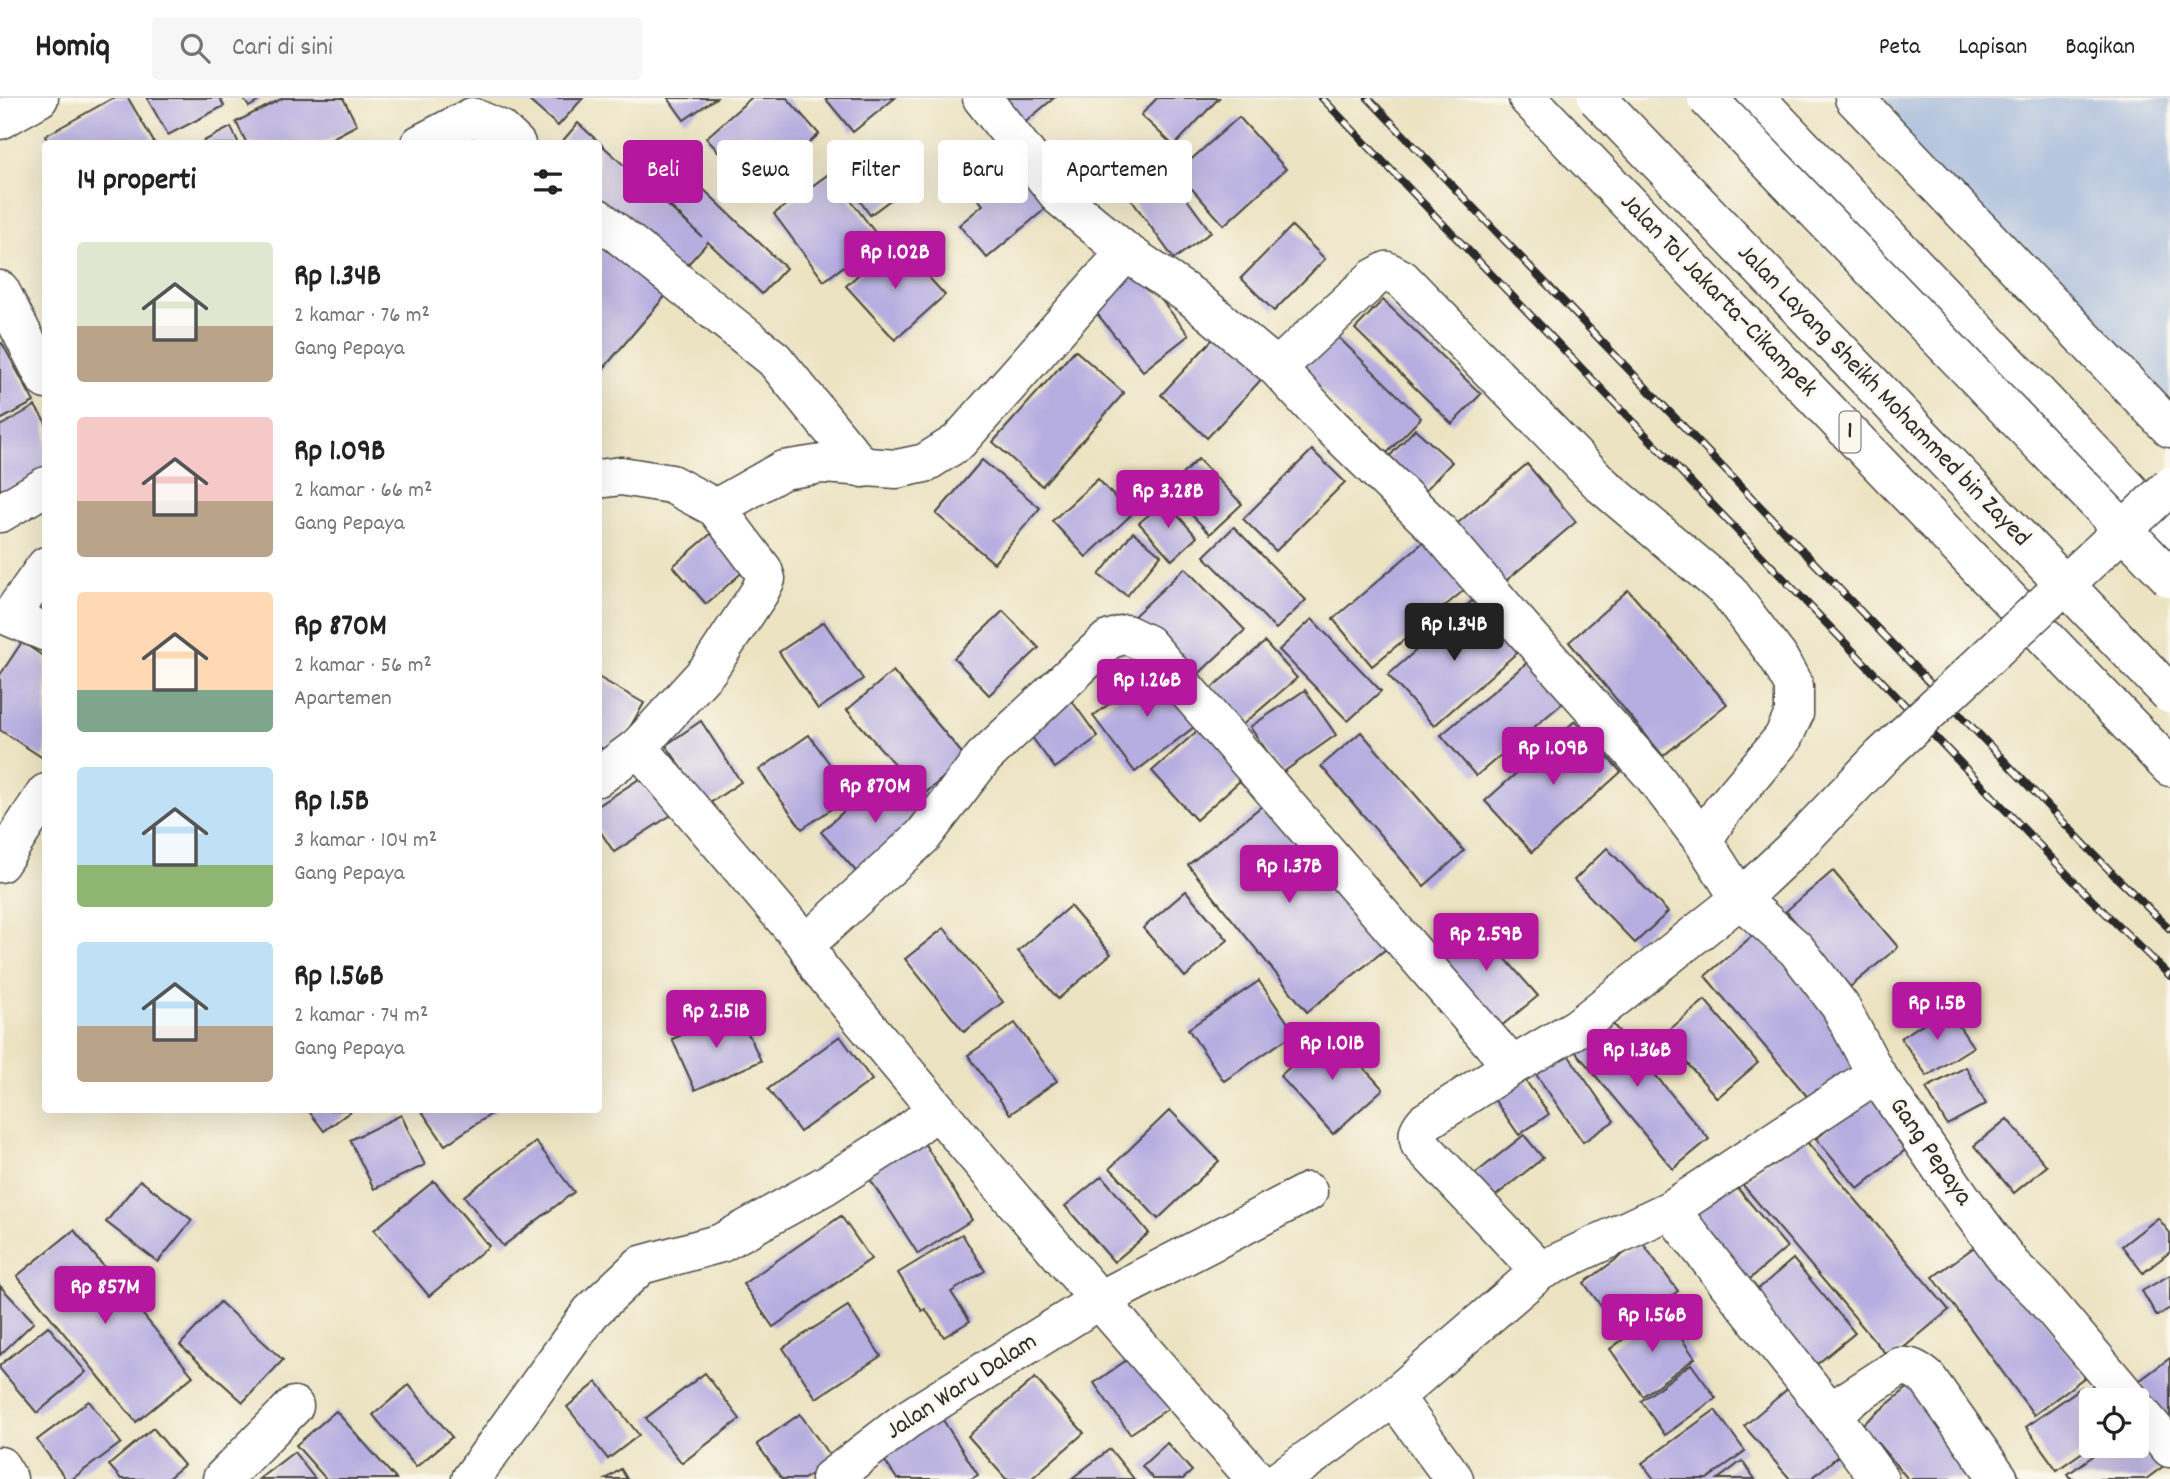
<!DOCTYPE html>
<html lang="id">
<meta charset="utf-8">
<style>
:root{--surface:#fff;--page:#f6f6f6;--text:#222;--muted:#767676;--line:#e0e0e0;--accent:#b5179e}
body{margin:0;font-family:Dekko,sans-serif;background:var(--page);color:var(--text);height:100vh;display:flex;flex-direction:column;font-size:26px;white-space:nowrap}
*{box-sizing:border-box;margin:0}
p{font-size:23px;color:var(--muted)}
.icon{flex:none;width:38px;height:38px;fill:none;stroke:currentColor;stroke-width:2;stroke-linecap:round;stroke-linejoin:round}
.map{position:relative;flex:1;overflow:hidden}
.panel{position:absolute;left:42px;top:42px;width:560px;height:973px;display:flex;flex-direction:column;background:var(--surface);border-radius:7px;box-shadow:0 7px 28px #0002}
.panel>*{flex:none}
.hud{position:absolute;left:623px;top:42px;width:665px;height:63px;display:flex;gap:14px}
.tools{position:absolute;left:2079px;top:1290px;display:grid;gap:14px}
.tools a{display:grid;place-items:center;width:70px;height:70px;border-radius:7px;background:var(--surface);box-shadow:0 7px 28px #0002;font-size:35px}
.price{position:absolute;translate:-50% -60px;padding:0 16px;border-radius:7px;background:var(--accent);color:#fff;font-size:23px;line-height:46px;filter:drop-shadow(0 2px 4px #0008)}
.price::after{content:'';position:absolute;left:50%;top:42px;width:21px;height:16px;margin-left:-10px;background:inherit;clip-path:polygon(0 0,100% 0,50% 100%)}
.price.active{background:#222;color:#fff}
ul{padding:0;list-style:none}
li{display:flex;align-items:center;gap:21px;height:175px;padding:0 35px}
li span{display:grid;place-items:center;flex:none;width:196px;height:140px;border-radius:7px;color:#555}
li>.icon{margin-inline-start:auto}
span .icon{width:84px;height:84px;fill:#fffc;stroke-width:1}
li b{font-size:30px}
h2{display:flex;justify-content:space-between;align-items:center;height:84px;padding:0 35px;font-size:30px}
.chip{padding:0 24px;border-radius:7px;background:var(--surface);box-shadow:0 7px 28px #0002;font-size:24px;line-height:63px}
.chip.active{background:var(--accent);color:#fff}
header{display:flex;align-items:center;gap:42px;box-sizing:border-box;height:98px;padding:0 35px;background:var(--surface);border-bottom:2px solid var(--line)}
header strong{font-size:33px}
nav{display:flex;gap:38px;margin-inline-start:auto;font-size:24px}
.search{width:490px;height:63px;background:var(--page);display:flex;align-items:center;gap:18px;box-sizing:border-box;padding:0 24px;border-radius:7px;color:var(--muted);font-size:26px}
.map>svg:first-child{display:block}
.industrial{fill:#b6c6de}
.building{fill:#b6ade0}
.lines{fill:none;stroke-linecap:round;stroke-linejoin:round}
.minor-casing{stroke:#484742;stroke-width:41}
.motorway-casing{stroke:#484742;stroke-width:41}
.minor{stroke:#fff;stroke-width:38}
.motorway{stroke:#fff;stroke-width:38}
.rail-casing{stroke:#2b2b2b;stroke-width:8}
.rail{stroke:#fbf7ec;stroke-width:5;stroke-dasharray:16;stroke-linecap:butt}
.minor-bridge-casing{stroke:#484742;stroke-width:41;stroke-linecap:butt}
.motorway-bridge-casing{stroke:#484742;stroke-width:41;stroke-linecap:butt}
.minor-bridge{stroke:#fff;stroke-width:38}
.motorway-bridge{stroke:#fff;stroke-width:38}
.labels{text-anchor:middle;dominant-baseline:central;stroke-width:5;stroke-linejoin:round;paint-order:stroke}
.shield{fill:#fbf7ec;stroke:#696865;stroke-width:2}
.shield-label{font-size:24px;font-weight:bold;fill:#2b2b2b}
.street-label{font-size:26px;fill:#2b2b2b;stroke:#fbf7ec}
</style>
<header>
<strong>Homiq</strong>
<div class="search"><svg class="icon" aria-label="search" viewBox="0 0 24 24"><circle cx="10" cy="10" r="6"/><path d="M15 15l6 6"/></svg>Cari di sini</div>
<nav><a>Peta</a><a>Lapisan</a><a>Bagikan</a></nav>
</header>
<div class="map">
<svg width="2170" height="1381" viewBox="0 0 2170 1381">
<rect width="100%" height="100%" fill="#fbf7ec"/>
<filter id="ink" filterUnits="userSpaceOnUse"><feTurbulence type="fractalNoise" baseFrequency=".0143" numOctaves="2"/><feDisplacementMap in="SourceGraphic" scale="14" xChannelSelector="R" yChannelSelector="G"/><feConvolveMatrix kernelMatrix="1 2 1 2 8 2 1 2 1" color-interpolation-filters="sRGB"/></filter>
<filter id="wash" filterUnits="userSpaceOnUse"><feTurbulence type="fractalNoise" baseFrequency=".00686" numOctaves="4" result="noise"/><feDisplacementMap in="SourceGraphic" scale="28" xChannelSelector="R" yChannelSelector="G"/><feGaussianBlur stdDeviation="1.57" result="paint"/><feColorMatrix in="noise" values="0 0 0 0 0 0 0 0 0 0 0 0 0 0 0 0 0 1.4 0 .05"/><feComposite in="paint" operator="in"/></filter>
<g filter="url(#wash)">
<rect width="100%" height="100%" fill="#ece3c2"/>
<polygon class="industrial" points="1867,0 2170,0 2170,324"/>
<g id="blocks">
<g class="building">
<polygon points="113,0 128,0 155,46 50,46 45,38"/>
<polygon points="147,0 220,0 224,8 168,37"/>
<polygon points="243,0 264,0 249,9"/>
<polygon points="283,0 343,0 357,27 321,46 247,46 236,24"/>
<polygon points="526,0 583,0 558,28"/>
<polygon points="668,0 716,0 684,22"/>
<polygon points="751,0 787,0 819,36 755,94 706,40"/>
<polygon points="825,0 895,0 853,34"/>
<polygon points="1002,0 1054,0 1024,25"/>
<polygon points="1157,0 1219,0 1174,48 1141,17"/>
<polygon points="1239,19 1286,71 1224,127 1177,74"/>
<polygon points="578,25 702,139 629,68 654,44 786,170 762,196 708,144 681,174 598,99 598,46 560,46"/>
<polygon points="231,29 239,46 198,46"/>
<polygon points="870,44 905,91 870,117 836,69"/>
<polygon points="998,46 1051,106 987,160 959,127 983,107 959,79"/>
<polygon points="1164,70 1211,134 1174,161 1128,97"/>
<polygon points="830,75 880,141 824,183 774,116"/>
<polygon points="1292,128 1325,161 1274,213 1241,180"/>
<polygon points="598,137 667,196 598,277"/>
<polygon points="895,143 945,197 895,242 846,188"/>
<polygon points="1137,171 1189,237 1143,273 1090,207"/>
<polygon points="1383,202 1481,296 1452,326 1355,231"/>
<polygon points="1223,230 1270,272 1207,340 1161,297"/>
<polygon points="1333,234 1421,320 1387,355 1298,269"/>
<polygon points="2,245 34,304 0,322 0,246"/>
<polygon points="1075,252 1124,295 1042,388 993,344"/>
<polygon points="35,308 46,325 46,378 0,403 0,328"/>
<polygon points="1415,331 1452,364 1422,396 1385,363"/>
<polygon points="1312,352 1345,384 1276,453 1243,421"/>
<polygon points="1198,361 1242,406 1210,436 1167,391"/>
<polygon points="982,362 1040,410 994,465 936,416"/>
<polygon points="1527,366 1576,424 1501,487 1452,430"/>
<polygon points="1098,381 1131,417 1086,459 1052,423"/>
<polygon points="1165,403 1197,439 1172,462 1139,425"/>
<polygon points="720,428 753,465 706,506 673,468"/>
<polygon points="1234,429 1306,502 1276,531 1204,458"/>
<polygon points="1133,434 1161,457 1127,498 1099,477"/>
<polygon points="1427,441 1468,489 1372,568 1333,521"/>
<polygon points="1185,470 1245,532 1191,583 1131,521"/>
<polygon points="1628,492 1727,606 1663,658 1569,544"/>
<polygon points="1473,502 1519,553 1434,628 1388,577"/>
<polygon points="1003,513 1039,550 989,597 954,560"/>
<polygon points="1312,521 1381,593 1348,623 1279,552"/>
<polygon points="824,524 863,581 818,611 779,554"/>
<polygon points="22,544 46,560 46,655 43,660 0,632 0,577"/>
<polygon points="1265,544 1297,580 1241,628 1209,592"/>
<polygon points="1535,558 1570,599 1476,678 1441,637"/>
<polygon points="1160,568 1202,623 1135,674 1093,618"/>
<polygon points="893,573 966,660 922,698 847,612"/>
<polygon points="598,579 644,605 614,657 598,648"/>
<polygon points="1305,592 1336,637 1282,675 1250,629"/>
<polygon points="1066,595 1098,639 1055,670 1022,626"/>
<polygon points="701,623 741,684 707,707 666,647"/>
<polygon points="1575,623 1621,674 1532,754 1485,703"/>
<polygon points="1206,625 1250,674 1196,722 1152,673"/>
<polygon points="1361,634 1464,753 1424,788 1321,668"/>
<polygon points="809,637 852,697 802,731 759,672"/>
<polygon points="656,670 682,710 614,754 598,730 598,708"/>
<polygon points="888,673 929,720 862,780 821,734"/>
<polygon points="1272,700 1391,847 1307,914 1188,767"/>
<polygon points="1607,750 1668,814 1635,845 1574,782"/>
<polygon points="1833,773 1898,849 1850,889 1786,813"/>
<polygon points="1186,793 1228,842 1185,879 1143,830"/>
<polygon points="1070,808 1111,856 1058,901 1018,853"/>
<polygon points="1471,821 1538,898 1500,929 1434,853"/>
<polygon points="944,830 1003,904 964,934 905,861"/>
<polygon points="1757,834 1863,960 1811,1003 1705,878"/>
<polygon points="1259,883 1295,935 1224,983 1188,931"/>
<polygon points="1705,902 1758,965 1717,1000 1663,937"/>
<polygon points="1947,910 1973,949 1927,978 1901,940"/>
<polygon points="1601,912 1709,1041 1673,1071 1565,941"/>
<polygon points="738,913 761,963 695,992 672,941"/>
<polygon points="1015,925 1057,983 1010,1016 968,957"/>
<polygon points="1330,933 1383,991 1333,1036 1280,978"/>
<polygon points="840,938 872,982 800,1034 768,991"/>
<polygon points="1564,951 1614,1023 1583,1044 1533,972"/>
<polygon points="1966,969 1986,1006 1947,1027 1926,990"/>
<polygon points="1519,973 1549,1016 1519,1037 1489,994"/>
<polygon points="1874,993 1916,1043 1858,1091 1816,1041"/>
<polygon points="308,1012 352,1012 324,1033"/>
<polygon points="421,1012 497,1012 445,1047"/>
<polygon points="1170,1012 1219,1063 1158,1121 1110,1070"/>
<polygon points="401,1017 425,1067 374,1091 350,1042"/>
<polygon points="2007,1021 2047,1068 2014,1095 1974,1048"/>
<polygon points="1524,1037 1543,1060 1489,1103 1471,1079"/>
<polygon points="1801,1037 1949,1212 1890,1261 1742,1086"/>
<polygon points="921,1040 972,1122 918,1156 866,1075"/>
<polygon points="536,1044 574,1094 503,1148 464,1098"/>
<polygon points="1102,1078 1149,1135 1114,1164 1065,1108"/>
<polygon points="1730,1081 1787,1149 1743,1187 1685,1119"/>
<polygon points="140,1082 192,1122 158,1164 106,1124"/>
<polygon points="434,1083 489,1148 429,1198 374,1132"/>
<polygon points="841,1118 871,1161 773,1229 743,1186"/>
<polygon points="2158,1120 2170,1135 2170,1154 2143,1175 2122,1148"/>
<polygon points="74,1132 193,1278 136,1324 17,1178"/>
<polygon points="962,1136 985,1173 951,1194 970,1223 944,1239 925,1211 922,1213 898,1175"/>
<polygon points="1984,1142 2085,1279 2034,1317 1933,1179"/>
<polygon points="1641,1143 1678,1193 1621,1235 1584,1185"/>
<polygon points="1793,1161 1855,1235 1811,1271 1750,1198"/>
<polygon points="2170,1177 2170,1210 2157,1218 2142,1193"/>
<polygon points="0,1188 34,1224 0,1257"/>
<polygon points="220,1204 283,1262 243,1304 180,1247"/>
<polygon points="848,1208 881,1258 816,1300 783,1250"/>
<polygon points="1662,1213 1695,1260 1643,1298 1610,1251"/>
<polygon points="48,1228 86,1274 37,1315 0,1271 0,1267"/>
<polygon points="1141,1252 1178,1304 1130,1336 1094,1285"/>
<polygon points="2170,1260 2170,1325 2139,1283"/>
<polygon points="1691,1266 1716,1300 1665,1337 1641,1303"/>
<polygon points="705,1275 740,1321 682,1365 646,1320"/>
<polygon points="1035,1280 1084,1335 1031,1381 1006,1381 968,1338"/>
<polygon points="597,1284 639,1337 608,1361 567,1309"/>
<polygon points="409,1287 452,1339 416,1369 373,1317"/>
<polygon points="1791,1288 1845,1352 1811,1381 1790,1381 1744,1328"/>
<polygon points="1910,1288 1990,1381 1908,1381 1862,1327"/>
<polygon points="2082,1289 2091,1302 2091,1348 2057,1372 2026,1329"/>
<polygon points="89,1303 121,1345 72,1381 66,1381 37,1342"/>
<polygon points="936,1311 978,1377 971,1381 897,1381 876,1350"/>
<polygon points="1715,1312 1745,1353 1707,1381 1654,1381 1642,1365"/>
<polygon points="336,1313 396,1381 326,1381 296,1347"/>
<polygon points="800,1316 832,1361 804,1381 782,1381 757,1346"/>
<polygon points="2137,1329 2165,1367 2146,1381 2072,1381 2068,1376 2107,1348 2137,1348"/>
<polygon points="153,1330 184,1367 167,1381 121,1381 109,1367"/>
<polygon points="1167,1345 1192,1373 1183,1381 1153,1381 1142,1368"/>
<polygon points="1110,1351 1134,1381 1071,1381"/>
<polygon points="294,1354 315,1381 259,1381"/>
<polygon points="1742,1363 1755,1381 1718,1381"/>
<polygon points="621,1371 627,1381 606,1381"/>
</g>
</g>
</g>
<g filter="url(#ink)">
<use href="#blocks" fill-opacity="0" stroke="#484742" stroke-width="2"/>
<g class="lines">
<defs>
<g id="minor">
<polyline points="982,0 1061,100 1126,154 1192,199 1277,270 1330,327 1438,432 1513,520 1652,676 1703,743 1740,801 1796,851 1840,908 1876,976 1965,1105 2012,1168 2039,1194 2130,1302"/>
<polyline points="1854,0 2170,330"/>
<polyline points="0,22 39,0"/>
<polyline points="420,46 472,19 500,31 516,46"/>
<polyline points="598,120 774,261 863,370"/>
<polyline points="0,192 46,282"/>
<polyline points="1277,270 1374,180 1387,173 1402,181 1602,387 1728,493 1778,559 1794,588 1794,616 1783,640 1721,714 1703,743"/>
<polyline points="598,381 621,378 671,386 716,410 763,472 766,481 759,495 708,572 638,649 598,679"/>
<polyline points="716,410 783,372 822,366 897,371 925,365 958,344 1126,154"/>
<polyline points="0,415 46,388"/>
<polyline points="46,468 10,519 46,534"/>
<path d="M638,649L806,846L819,870C962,1043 1107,1213 1256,1381"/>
<polyline points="0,765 46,695"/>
<polyline points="806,846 923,738 983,660 1108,542 1126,536 1147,546 1512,968"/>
<polyline points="1670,1112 1830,1314 1879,1381"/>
<path d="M1540,1173L1420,1046C1417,1036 1418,1032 1425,1024L1512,968L1577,930L1740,801L1792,752L1882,658"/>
<polyline points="1394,1299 1454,1381"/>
<polyline points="2137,1311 2170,1350"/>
<path d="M1830,1314L1899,1269C1911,1268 1917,1272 1927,1280L1999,1381"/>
<polyline points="0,1368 8,1381"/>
<polyline points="222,1381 294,1308"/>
<polyline points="471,1381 591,1214 641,1167 721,1145 826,1087 902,1039 937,1012"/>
<polyline points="830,1381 908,1321 1098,1203 1308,1094"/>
<polyline points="1281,1381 1394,1299 1540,1173 1670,1112 1876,976"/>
</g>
<g id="motorway">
<polyline points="1528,0 2170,669"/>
<polyline points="1756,0 2170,435"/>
</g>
</defs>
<use href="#minor" class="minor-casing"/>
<use href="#motorway" class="motorway-casing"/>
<use href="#minor" class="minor"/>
<use href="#motorway" class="motorway"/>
<defs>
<g id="rail">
<polyline points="1322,0 2091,801 2170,878"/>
<polyline points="1368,0 2115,778 2170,831"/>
</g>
</defs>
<use href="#rail" class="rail-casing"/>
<use href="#rail" class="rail"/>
<defs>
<polyline id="minor-bridge" points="1882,658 2170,388"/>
<g id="motorway-bridge">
<polyline points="1597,0 2170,596"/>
<polyline points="1707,0 2170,480"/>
</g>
</defs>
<use href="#minor-bridge" class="minor-bridge-casing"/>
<use href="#motorway-bridge" class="motorway-bridge-casing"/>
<use href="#minor-bridge" class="minor-bridge"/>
<use href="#motorway-bridge" class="motorway-bridge"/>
</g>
</g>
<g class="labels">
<rect class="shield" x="1839.5" y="313.5" width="21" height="41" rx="5"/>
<g class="shield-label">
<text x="1850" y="334">1</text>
</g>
<g class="street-label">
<text transform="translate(1718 198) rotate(46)">Jalan Tol Jakarta–Cikampek</text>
<text transform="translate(1883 298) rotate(46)">Jalan Layang Sheikh Mohammed bin Zayed</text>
<text transform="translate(1930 1054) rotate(55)">Gang Pepaya</text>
<text transform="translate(962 1289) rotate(-33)">Jalan Waru Dalam</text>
</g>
</g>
</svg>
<div class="tools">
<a><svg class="icon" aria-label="locate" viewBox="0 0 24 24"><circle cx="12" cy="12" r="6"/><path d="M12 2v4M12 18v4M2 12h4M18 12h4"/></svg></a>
</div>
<b class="price" style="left:895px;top:193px">Rp 1.02B</b>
<b class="price" style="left:1168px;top:432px">Rp 3.28B</b>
<b class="price active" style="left:1454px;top:565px">Rp 1.34B</b>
<b class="price" style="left:1147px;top:621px">Rp 1.26B</b>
<b class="price" style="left:1553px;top:689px">Rp 1.09B</b>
<b class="price" style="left:875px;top:727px">Rp 870M</b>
<b class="price" style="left:1289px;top:807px">Rp 1.37B</b>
<b class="price" style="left:1486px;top:875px">Rp 2.59B</b>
<b class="price" style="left:1937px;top:944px">Rp 1.5B</b>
<b class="price" style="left:716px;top:952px">Rp 2.51B</b>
<b class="price" style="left:1332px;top:984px">Rp 1.01B</b>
<b class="price" style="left:1637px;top:991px">Rp 1.36B</b>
<b class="price" style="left:105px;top:1228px">Rp 857M</b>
<b class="price" style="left:1652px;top:1256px">Rp 1.56B</b>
<div class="hud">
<a class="chip active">Beli</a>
<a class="chip">Sewa</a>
<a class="chip">Filter</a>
<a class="chip">Baru</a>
<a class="chip">Apartemen</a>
</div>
<section class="panel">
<h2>14 properti<svg class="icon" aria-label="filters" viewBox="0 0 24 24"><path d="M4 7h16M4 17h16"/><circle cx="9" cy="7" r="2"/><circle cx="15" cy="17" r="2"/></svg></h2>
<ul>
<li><span style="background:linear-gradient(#dfe7d0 60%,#b9a48a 0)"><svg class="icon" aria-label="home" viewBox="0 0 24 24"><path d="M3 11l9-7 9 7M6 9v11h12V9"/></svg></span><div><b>Rp 1.34B</b><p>2 kamar · 76 m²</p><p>Gang Pepaya</p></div></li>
<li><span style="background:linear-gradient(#f6c9c9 60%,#b9a48a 0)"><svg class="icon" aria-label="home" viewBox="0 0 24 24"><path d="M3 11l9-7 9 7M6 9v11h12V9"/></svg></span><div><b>Rp 1.09B</b><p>2 kamar · 66 m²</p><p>Gang Pepaya</p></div></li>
<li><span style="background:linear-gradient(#ffd9b3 70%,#7fa58c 0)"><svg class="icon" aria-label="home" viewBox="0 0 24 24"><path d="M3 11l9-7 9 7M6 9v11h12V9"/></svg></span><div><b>Rp 870M</b><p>2 kamar · 56 m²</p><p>Apartemen</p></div></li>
<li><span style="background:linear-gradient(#bfe0f5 70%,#8fb573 0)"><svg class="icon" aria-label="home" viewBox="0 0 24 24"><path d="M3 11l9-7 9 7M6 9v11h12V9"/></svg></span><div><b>Rp 1.5B</b><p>3 kamar · 104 m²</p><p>Gang Pepaya</p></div></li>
<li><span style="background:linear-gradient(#bfe0f5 60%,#b9a48a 0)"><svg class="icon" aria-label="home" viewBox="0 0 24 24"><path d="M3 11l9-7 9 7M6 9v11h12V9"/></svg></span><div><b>Rp 1.56B</b><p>2 kamar · 74 m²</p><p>Gang Pepaya</p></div></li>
</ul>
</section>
</div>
